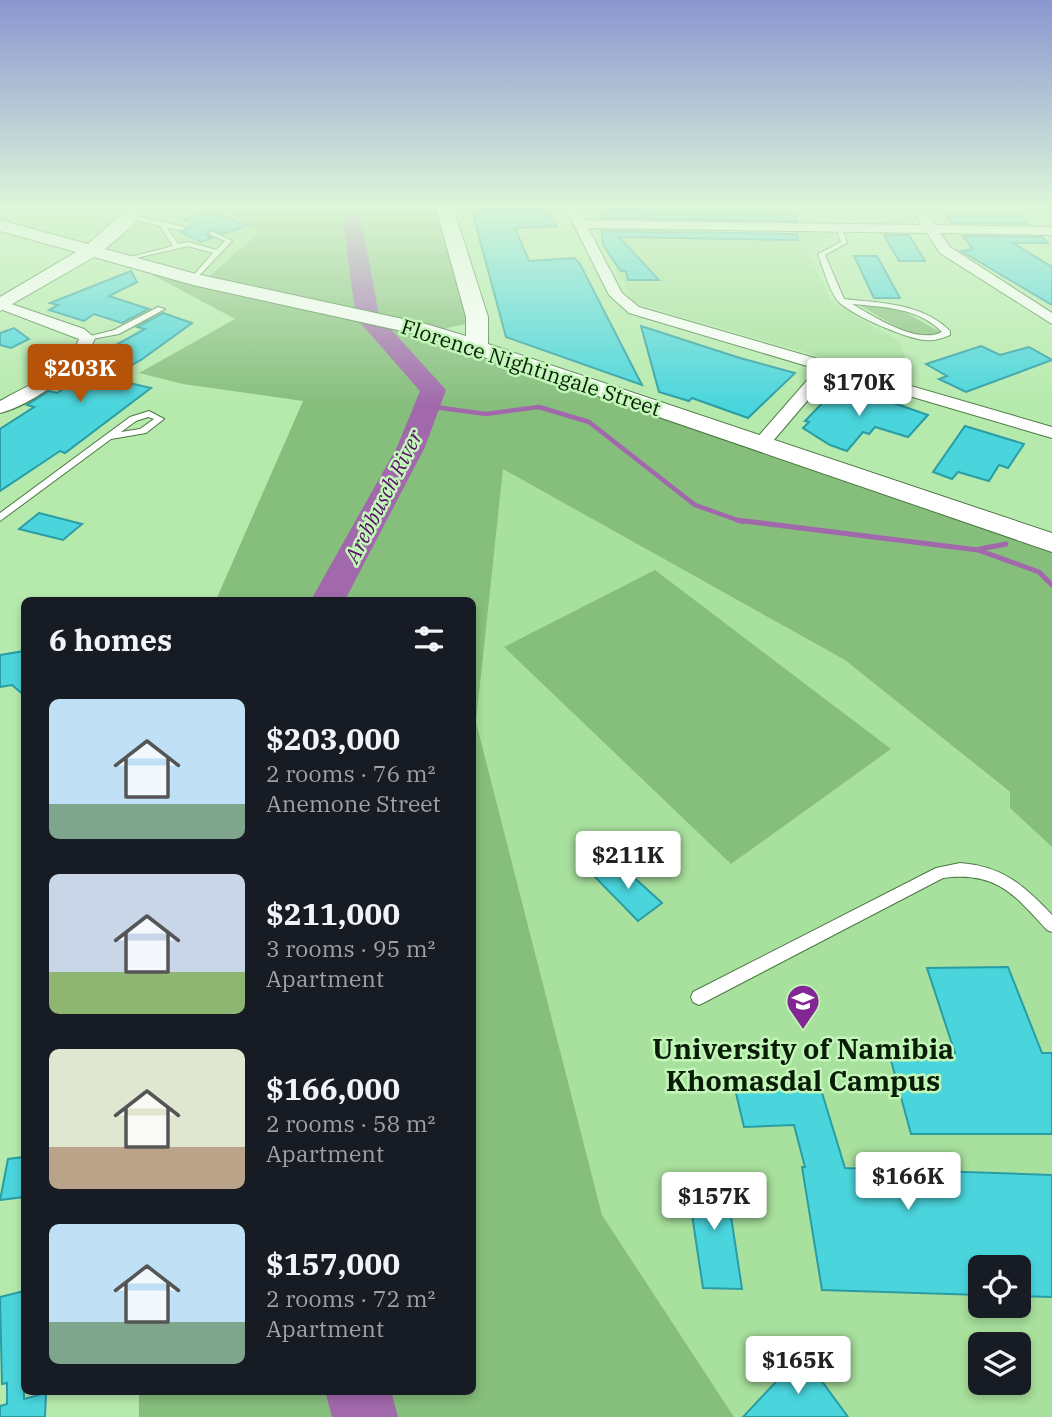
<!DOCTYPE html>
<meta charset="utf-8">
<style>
:root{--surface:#171b24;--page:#20242c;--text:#f1f3f6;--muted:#9ea1a6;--accent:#b45309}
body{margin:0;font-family:"IBM Plex Serif",serif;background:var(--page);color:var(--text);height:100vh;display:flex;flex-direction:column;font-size:26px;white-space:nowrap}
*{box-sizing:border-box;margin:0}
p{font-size:23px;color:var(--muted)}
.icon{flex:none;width:38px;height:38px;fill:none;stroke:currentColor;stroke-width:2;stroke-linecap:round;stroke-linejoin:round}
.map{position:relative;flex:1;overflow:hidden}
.sheet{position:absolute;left:21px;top:597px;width:455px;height:798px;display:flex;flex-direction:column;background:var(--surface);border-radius:10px;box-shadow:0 4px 10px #0003}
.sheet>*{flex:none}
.controls{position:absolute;left:968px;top:1255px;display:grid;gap:14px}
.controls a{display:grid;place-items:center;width:63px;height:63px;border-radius:10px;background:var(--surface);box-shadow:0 4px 10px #0003;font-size:35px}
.price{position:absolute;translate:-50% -60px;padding:0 16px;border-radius:7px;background:#fff;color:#222;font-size:23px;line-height:46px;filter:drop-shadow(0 2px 4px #0008)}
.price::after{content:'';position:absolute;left:50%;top:42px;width:21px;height:16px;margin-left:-10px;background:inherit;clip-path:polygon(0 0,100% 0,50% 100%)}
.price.on{background:var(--accent);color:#fff}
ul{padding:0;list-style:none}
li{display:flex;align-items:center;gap:21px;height:175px;padding:0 28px}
li span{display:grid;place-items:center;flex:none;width:196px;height:140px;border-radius:10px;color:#555}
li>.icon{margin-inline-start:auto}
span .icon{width:84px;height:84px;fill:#fffc;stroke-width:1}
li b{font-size:30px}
h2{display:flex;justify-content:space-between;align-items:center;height:84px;padding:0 28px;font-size:30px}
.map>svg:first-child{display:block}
.built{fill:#a8e09d;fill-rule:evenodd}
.green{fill:#86be7c}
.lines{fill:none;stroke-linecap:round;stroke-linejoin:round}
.stream-far1{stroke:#a169ac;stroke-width:4.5}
.stream{stroke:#a169ac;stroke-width:5}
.river{fill:#a169ac;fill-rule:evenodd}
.building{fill:#4ad5dd;stroke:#2a9da4;stroke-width:2}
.lane-casing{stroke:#4a7941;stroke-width:2}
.street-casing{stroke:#4a7941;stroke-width:2}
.secondary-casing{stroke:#4a7941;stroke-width:2}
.lane{fill:#fff;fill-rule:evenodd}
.street{fill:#fff;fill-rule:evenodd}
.secondary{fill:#fff;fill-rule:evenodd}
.labels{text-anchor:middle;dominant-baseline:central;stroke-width:5;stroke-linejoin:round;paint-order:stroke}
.far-street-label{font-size:21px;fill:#081c06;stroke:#c3f7b9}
.far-water-label{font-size:21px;font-style:italic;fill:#570e65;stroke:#c3f7b9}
.near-poi-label{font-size:28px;font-weight:bold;fill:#081c06;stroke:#c3f7b9}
</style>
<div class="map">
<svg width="1052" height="1417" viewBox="0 0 1052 1417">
<rect width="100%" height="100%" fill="#b6eaad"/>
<g class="built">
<polygon points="0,207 132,207 102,234 69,239 0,222"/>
<polygon points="143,207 216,207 259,232 204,281 99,248 132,223"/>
<polygon points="604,228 833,234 808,252 832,302 900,342 913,383 634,303 595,232"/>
<path d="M503,468L845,660L1010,793V808L1052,847V1417H734L602,1215L476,721ZM980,1267H1018V1306H980ZM980,1344H1018V1382H980Z"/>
</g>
<g class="green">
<polygon points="216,207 445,207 474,313 465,324 439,330 1052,543 1052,847 1010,808 1010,792 845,660 503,469 476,722 602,1215 734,1417 139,1417 139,1391 472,1391 472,600 216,600 303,401 183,384 139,373 235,319 125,260 204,281 259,232"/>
<polygon points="859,305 901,310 944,334 938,338 909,334"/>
<polygon points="655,570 891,749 731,864 504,647"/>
</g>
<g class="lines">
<polyline class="stream-far1" points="427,406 486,414 539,407 589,422 695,505 743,522"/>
<g class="stream">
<polyline points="737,520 978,550 1039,572 1052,585"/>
<polyline points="980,549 1006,544"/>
</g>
<g class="river">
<polygon points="341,207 359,207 379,316 446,390 425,447 345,600 311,600 397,447 420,391 356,318"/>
<polygon points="325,1391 391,1391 398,1417 332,1417"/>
</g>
</g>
<g class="building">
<polygon points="471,207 546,207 557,226 515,228 529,261 574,258 580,264 642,385 506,337"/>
<polygon points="600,207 639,207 640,211 795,213 796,221 601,218"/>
<polygon points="210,211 225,217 247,226 223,234 210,228 206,235 212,238 201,242 181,232 195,224 184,219"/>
<polygon points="946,215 1021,216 1029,224 952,223"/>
<polygon points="602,231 797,234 798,240 619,237 659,280 628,280 626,271 621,271 603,245"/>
<polygon points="884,235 909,235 925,261 899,261"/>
<polygon points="963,236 1042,237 1048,243 1013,243 1052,267 1052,305 961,251 973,249"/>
<polygon points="854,256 877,256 900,298 874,298"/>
<polygon points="131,271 137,282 109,296 149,309 122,323 94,314 84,321 49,310 58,305 50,303"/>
<polygon points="163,313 192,323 141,360 108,378 151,388 65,453 60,451 0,491 0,429 34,407 27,405 49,391 57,393 93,369 87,367 97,362 93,361 98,358 94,357 145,329 137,327"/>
<polygon points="641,326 740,358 795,373 748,418 692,398 689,401 659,392"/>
<polygon points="14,328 29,339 11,348 0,345 0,333"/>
<polygon points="981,346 1000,355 1029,347 1052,360 966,392 939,379 947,376 926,364"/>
<polygon points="837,388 847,391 850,388 928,415 908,437 875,427 869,434 863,432 847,451 830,445 803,428 809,422 805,421"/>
<polygon points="965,426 1024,444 1008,468 999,465 989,481 958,472 952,479 933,472"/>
<polygon points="39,513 82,524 63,540 19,529"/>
<polygon points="24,651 24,695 12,685 0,687 0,655"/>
<polygon points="616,861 662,903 638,921 594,876"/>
<polygon points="1008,967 1042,1053 1052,1053 1052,1134 911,1134 889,1053 955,1053 927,968"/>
<polygon points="819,1083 845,1168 1052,1175 1052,1297 1018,1296 1018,1267 980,1267 980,1295 822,1290 802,1167 805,1167 794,1125 744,1127 734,1085"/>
<polygon points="24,1157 24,1197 0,1200 8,1159"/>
<polygon points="686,1175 725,1177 742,1289 703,1288"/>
<polygon points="24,1291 24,1399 46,1393 45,1417 0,1417 0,1406 7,1404 7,1383 2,1384 0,1297"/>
<polygon points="802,1354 848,1417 743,1417"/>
</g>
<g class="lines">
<defs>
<g id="lane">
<polygon points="130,215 185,227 183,230 167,228 178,244 188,242 216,250 225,241 209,234 211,231 232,241 195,280 191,280 191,278 213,253 188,246 123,261 123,259 173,246 160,226 128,218"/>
<path d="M839,226L842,228L847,243L825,255L844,299C881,303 922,303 950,331V335C941,339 934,341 924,340C905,338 854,316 840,303C831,296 822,265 818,254L841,242L836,228ZM852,304C884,307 919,308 942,332C917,345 875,317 852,304Z"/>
<polygon points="158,307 165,309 119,334 87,340 83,338 114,330"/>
<path d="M149,411L164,419L146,433L111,439L0,521V513L130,417ZM148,417L154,419L140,429L121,432L136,421Z"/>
<path d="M960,863C1002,866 1024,885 1052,915V932L1047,930C1014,894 996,871 943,878L705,1002L699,1005L693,1002L691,997L693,992L936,868Z"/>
</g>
<g id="street">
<polygon points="565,207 577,207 584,220 922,225 910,207 922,207 935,225 1052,227 1052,235 940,233 950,247 1052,313 1052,324 940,253 927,233 588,228 622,293 639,307 1052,427 1052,438 831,373 767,448 755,448 752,444 755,440 817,369 629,313 609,295"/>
<path d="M0,300L84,329L95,338C85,368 30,406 0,413V401C26,386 68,370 79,339L0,309Z"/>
</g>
<polygon id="secondary" points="129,207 147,207 132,226 105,249 196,274 426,324 466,336 466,317 436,207 453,207 488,317 488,344 1052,533 1052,552 420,335 193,285 94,257 0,311 0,297 76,252 0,231 0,220 88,244"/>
</defs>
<use href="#lane" class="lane-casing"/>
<use href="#street" class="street-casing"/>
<use href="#secondary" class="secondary-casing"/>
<use href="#lane" class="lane"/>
<use href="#street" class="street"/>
<use href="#secondary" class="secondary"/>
</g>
<linearGradient id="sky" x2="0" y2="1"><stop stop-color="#8b96d0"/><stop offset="0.51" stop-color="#def6da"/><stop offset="1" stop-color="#def6da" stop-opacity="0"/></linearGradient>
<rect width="1052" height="405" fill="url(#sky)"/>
<defs>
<symbol id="university-pin" viewBox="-11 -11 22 30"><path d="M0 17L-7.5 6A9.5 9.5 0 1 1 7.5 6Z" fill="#822793" stroke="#c3f7b9"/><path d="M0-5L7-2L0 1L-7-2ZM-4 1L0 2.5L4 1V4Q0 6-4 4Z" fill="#fff"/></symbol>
</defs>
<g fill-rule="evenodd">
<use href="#university-pin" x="784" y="982" width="38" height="52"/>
</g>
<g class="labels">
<g class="far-street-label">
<text transform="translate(531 367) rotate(18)">Florence Nightingale Street</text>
</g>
<g class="far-water-label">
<text transform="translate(383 496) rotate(-63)">Arebbusch River</text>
</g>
<g class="near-poi-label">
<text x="803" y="1048">University of Namibia<tspan x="803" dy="32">Khomasdal Campus</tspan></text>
</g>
</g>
</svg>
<div class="controls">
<a><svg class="icon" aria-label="locate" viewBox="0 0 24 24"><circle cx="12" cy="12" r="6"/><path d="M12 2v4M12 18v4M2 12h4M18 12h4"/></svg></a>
<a><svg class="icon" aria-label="layers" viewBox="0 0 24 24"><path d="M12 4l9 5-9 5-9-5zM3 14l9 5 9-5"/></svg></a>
</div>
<b class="price on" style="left:80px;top:404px">$203K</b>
<b class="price" style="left:859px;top:418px">$170K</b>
<b class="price" style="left:628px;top:891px">$211K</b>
<b class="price" style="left:908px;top:1212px">$166K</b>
<b class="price" style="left:714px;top:1232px">$157K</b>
<b class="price" style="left:798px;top:1396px">$165K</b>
<section class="sheet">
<h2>6 homes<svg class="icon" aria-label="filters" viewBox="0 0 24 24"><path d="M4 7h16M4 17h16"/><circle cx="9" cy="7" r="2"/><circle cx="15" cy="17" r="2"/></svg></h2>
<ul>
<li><span style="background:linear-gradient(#bfe0f5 75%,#7fa58c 0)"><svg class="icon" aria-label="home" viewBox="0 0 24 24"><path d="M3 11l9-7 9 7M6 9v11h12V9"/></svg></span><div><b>$203,000</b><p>2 rooms · 76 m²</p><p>Anemone Street</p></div></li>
<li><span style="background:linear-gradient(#c9d6e8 70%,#8fb573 0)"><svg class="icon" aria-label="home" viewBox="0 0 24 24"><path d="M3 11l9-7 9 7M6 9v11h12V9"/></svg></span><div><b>$211,000</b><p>3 rooms · 95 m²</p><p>Apartment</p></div></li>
<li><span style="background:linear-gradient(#dfe7d0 70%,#b9a48a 0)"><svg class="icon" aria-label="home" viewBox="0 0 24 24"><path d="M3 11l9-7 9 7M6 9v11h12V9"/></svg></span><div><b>$166,000</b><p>2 rooms · 58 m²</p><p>Apartment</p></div></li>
<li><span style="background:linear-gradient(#bfe0f5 70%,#7fa58c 0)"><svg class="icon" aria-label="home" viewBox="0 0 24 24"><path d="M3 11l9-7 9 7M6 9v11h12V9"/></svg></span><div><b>$157,000</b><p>2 rooms · 72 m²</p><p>Apartment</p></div></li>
</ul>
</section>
</div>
